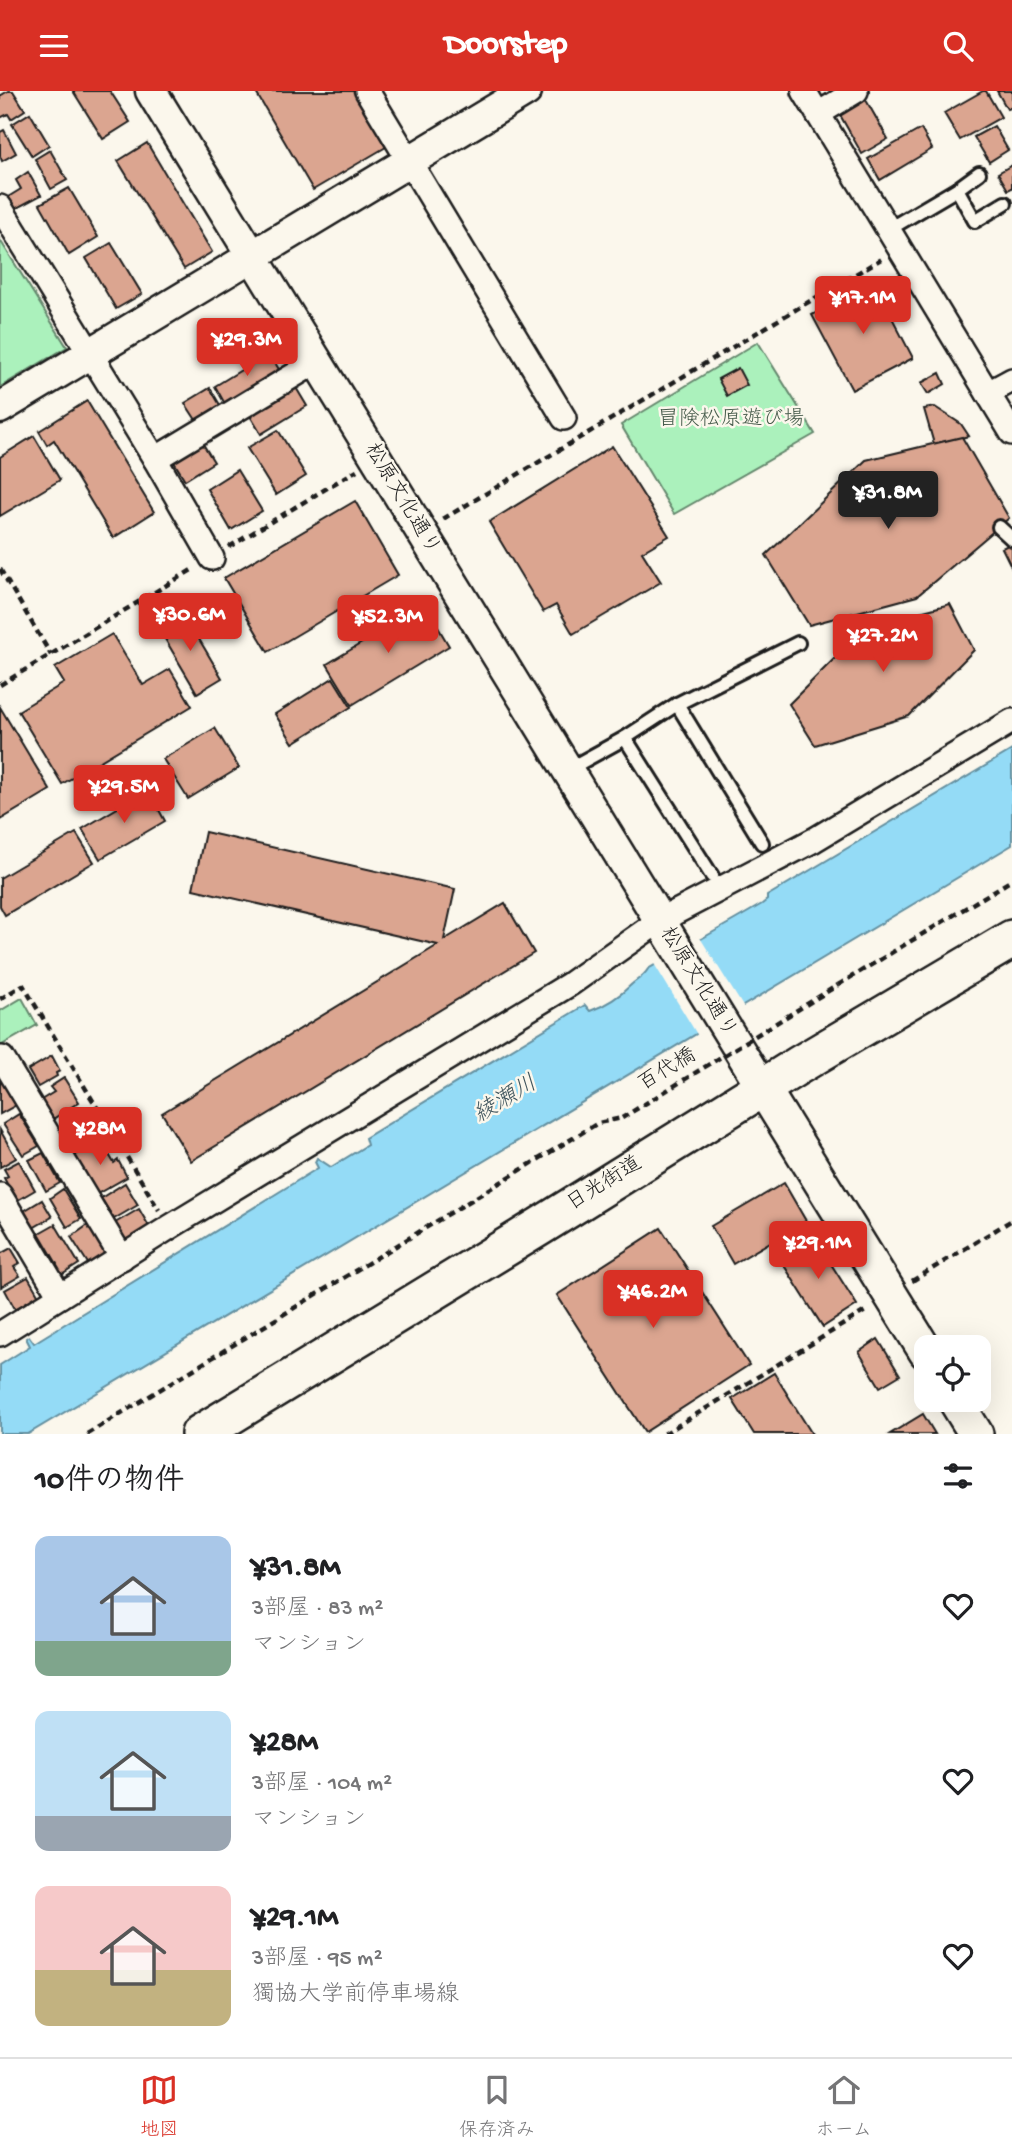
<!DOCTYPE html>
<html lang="ja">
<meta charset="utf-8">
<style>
:root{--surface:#fff;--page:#f2f2f2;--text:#202124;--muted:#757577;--line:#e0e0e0;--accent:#d93025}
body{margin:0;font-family:"Gochi Hand","Klee One",sans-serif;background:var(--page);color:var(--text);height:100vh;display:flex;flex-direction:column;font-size:26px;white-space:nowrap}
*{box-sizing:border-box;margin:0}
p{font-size:23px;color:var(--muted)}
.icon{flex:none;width:38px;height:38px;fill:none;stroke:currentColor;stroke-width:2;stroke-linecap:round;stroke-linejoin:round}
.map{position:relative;height:1343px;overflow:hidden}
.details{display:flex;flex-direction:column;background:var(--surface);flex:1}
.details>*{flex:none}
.fabs{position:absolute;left:914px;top:1244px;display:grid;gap:14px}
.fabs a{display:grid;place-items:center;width:77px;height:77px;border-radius:14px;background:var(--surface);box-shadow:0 7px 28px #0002;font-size:35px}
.price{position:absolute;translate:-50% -60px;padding:0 16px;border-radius:7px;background:var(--accent);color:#fff;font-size:23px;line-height:46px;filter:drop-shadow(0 2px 4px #0008)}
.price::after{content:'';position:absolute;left:50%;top:42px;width:21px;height:16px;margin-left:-10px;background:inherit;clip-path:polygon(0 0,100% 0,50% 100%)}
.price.active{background:#222;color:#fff}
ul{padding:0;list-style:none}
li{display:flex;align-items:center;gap:21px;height:175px;padding:0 35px}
li span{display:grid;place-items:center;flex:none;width:196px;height:140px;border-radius:14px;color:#555}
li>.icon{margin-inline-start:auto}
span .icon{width:84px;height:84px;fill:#fffc;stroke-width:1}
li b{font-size:30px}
h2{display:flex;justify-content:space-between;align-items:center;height:84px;padding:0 35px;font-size:30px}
header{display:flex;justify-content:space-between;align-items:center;height:91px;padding:0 35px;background:var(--accent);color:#fff;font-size:32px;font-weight:700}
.tab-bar{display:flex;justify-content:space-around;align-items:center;height:98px;border-top:2px solid var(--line);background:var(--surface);font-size:19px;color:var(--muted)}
.tab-bar a{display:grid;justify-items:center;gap:4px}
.tab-bar .active{color:var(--accent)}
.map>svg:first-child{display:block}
.green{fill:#abf1bc;stroke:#64866c;stroke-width:2}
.water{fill:#94dbf6;stroke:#648f9f;stroke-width:2}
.pier{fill:#fbf7ec}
.building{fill:#dba590;stroke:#1c1c1c;stroke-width:2}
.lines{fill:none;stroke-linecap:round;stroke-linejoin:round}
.service-casing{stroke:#1c1c1c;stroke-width:18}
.minor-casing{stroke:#1c1c1c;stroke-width:28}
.tertiary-casing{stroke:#1c1c1c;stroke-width:35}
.secondary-casing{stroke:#1c1c1c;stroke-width:38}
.primary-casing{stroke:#1c1c1c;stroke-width:42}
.path{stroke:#1c1c1c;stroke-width:4.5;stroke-dasharray:7 5;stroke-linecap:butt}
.service{stroke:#fbf7ec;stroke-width:12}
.minor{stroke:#fbf7ec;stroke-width:23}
.tertiary{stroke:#fbf7ec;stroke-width:30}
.secondary{stroke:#fbf7ec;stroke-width:33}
.primary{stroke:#fbf7ec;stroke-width:37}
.path-bridge{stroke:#1c1c1c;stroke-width:4.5;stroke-dasharray:7 5;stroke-linecap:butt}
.labels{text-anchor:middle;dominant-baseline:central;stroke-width:5;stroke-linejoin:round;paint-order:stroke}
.park-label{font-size:21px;fill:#475c4c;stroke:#fbf7ec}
.street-label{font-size:21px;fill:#1c1c1c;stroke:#fbf7ec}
.water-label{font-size:23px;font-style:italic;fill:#40555d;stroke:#fbf7ec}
</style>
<header><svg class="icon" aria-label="menu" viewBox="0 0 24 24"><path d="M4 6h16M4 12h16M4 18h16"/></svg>Doorstep<svg class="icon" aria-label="search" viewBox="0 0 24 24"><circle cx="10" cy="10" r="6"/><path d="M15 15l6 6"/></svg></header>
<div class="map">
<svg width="1012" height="1343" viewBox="0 0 1012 1343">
<rect width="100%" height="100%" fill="#fbf7ec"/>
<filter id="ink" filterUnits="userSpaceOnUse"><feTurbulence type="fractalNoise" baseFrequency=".0143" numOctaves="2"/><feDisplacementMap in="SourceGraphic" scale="14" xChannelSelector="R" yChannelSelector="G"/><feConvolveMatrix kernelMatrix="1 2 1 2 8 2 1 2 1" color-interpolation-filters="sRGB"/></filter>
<g filter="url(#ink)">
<g class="green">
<polygon points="0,149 67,256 0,296"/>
<polygon points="758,251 815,343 674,423 621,334"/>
<polygon points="22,907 37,934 0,955 0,920"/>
</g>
<path class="water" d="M1012,659V754L28,1343H0V1274L30,1255L26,1247L29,1245L34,1252L318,1077L315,1071L317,1067L331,1076L367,1054L365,1047L585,914L590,920C607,914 619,906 632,893C638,888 644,885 648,878C686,856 725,835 762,813L767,809V805Z"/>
<polygon class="pier" points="699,845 744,917 698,945 653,871"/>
<g class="building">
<polygon points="8,0 13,0 25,19 11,28 8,23 0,27 0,5"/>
<polygon points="73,0 110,0 130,31 103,48"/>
<polygon points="255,0 353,0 386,56 313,99"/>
<polygon points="983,0 986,0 1001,26 960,49 944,22"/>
<polygon points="997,0 1012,0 1012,16 1007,18"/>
<polygon points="866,9 888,48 862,63 840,24"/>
<polygon points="30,22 49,54 32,65 12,33"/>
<polygon points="994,35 1008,59 989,71 974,46"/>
<polygon points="921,38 932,58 880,89 868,68"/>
<polygon points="4,39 16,62 2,70 0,65 0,41"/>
<polygon points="147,52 212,161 184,178 118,70"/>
<polygon points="50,59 67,89 51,98 35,68"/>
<polygon points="1012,74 1012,97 1008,99 998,82"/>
<polygon points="28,81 41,104 15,118 8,106 21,98 16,89"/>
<polygon points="69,97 98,146 69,164 40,113"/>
<polygon points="111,152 142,203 116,218 86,167"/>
<polygon points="874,192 913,267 852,299 812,224"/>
<polygon points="269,262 280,280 225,313 215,295"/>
<polygon points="738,277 747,294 727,305 718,288"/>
<polygon points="940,282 945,293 928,303 921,292"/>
<polygon points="295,295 307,315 261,343 249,323"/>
<polygon points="210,297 220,314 196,329 185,312"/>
<polygon points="87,310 154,421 113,447 54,349 47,354 39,340"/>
<polygon points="935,316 961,333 969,345 934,353 924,318"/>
<polygon points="278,339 306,385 276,404 247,357"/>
<polygon points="34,345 60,389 0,425 0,366"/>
<polygon points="962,346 1009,427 917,505 809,534 766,464 866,369"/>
<polygon points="203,353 214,371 185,389 174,371"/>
<polygon points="612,355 669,445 642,461 661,491 573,543 556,514 543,521 489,431"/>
<polygon points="237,379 262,420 231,439 207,398"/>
<polygon points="355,410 398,484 268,561 224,487"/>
<polygon points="1012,452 1012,477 1002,457"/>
<polygon points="950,513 974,559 909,625 815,654 789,613 867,535"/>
<polygon points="425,514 449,555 352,614 327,573"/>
<polygon points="183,521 222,587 197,602 158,536"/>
<polygon points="112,543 143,594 170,578 192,615 62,693 18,620 64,592 55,577"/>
<polygon points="333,587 351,616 293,652 275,623"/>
<polygon points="0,616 50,699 0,729"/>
<polygon points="215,637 239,677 188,708 163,668"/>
<polygon points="148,699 165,730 100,768 82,738"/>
<polygon points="205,741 455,798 444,849 505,812 534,862 191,1070 162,1022 438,854 193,798"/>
<polygon points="76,742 94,771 5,824 0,815 0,787"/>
<polygon points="52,965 60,980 56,982 57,985 38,996 28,979"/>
<polygon points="64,987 79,1011 53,1028 41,1009 54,1001 50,996"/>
<polygon points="4,988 18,1013 0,1023 0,991"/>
<polygon points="19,1023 39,1055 23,1064 3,1033"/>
<polygon points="0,1039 16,1067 0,1076"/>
<polygon points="101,1050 114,1072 118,1069 127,1086 97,1103 75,1064"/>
<polygon points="43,1062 60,1092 46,1100 29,1069"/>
<polygon points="19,1070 35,1099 16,1110 4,1087 8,1085 4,1078"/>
<polygon points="125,1092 138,1114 114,1128 101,1107"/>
<polygon points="784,1092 806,1130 733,1173 711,1135"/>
<polygon points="63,1098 81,1128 67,1136 50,1107"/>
<polygon points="42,1109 52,1126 31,1138 22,1121"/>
<polygon points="139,1118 150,1137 126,1151 115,1132"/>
<polygon points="55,1133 79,1173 60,1185 55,1176 57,1173 39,1142"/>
<polygon points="88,1134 107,1163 89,1174 71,1146"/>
<polygon points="661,1137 749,1274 645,1341 557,1204"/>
<polygon points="812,1143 857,1214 823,1236 778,1165"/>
<polygon points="11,1157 20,1172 14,1176 20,1185 1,1196 0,1163"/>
<polygon points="28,1186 39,1205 15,1218 5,1199"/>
<polygon points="878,1248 900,1284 880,1296 859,1261"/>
<polygon points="774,1282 812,1343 754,1343 732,1308"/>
<polygon points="923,1323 935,1343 890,1343"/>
</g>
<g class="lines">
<defs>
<g id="service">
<polyline points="957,98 979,82"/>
<polyline points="889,138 957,98 975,130 1005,112"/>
<polyline points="999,436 1012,448"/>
<polyline points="677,613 762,752"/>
<polyline points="625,647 712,785"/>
<polyline points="567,679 625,647 677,613 798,552"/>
</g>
<g id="minor">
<polyline points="367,0 564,327"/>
<polyline points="804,0 1012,342"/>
<polyline points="818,23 856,0"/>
<polyline points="0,116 155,368 212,467"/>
<polyline points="988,302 1012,289"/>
<polyline points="155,368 316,271"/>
<polyline points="0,968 2,967 122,1167"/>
<polyline points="0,1104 60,1205"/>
<polyline points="0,1243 170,1136 570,893 659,830 814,749 1012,630"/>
</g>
<g id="tertiary">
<polyline points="151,0 762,996"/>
<polyline points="0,317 526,0"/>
</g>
<g id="secondary">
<polyline points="762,996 926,1261"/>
<polyline points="955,1309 976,1343"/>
</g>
<polyline id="primary" points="200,1343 539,1136 799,974 1012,848"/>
</defs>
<use href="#service" class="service-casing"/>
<use href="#minor" class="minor-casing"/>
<use href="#tertiary" class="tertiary-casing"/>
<use href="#secondary" class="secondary-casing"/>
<use href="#primary" class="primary-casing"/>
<g class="path">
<polyline points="443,428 881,168"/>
<polyline points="229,456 357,379"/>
<polyline points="0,478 51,564"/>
<polyline points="0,594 195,477"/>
<polyline points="838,894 1012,789"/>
<polyline points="0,908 23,894 159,1119"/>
<polyline points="912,1190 1012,1129"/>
<polyline points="87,1343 598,1032 622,1027"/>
<polyline points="664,1343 867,1219"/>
</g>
<use href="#service" class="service"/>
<use href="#minor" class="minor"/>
<use href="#tertiary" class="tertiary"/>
<use href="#secondary" class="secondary"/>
<use href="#primary" class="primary"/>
<polyline class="path-bridge" points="622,1027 838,894"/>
</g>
</g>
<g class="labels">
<g class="park-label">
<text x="731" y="329">冒険松原遊び場</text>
</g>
<g class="street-label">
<text transform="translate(401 409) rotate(59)">松原文化通り</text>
<text transform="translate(697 892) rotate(58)">松原文化通り</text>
<text transform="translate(668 980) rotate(-31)">百代橋</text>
<text transform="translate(605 1094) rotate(-32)">日光街道</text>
</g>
<g class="water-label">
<text transform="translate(506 1009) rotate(-31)">綾瀬川</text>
</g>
</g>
</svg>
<div class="fabs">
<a><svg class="icon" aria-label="locate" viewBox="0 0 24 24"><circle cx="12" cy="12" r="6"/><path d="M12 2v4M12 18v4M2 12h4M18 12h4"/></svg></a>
</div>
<b class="price" style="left:863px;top:245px">¥17.1M</b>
<b class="price" style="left:247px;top:287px">¥29.3M</b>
<b class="price active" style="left:888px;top:440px">¥31.8M</b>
<b class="price" style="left:190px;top:562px">¥30.6M</b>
<b class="price" style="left:388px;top:564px">¥52.3M</b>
<b class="price" style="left:883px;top:583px">¥27.2M</b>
<b class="price" style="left:124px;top:734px">¥29.5M</b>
<b class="price" style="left:100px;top:1076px">¥28M</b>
<b class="price" style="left:818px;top:1190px">¥29.1M</b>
<b class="price" style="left:653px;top:1239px">¥46.2M</b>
</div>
<section class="details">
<h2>10件の物件<svg class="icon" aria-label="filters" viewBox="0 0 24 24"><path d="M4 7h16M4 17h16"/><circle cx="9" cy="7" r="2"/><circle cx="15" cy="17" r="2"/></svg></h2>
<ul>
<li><span style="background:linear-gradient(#a9c7e8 75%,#7fa58c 0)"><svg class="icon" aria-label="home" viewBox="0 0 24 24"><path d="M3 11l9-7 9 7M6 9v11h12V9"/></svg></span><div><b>¥31.8M</b><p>3部屋 · 83 m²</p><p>マンション</p></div><svg class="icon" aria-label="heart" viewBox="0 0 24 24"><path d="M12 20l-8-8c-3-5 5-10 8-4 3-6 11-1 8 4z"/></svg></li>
<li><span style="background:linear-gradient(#bfe0f5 75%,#9aa5b1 0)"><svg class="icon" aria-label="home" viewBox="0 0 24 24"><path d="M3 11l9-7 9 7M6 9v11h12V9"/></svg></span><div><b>¥28M</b><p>3部屋 · 104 m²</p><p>マンション</p></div><svg class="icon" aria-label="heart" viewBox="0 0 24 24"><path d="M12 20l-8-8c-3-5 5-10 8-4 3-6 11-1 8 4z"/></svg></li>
<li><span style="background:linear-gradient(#f6c9c9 60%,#c2b280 0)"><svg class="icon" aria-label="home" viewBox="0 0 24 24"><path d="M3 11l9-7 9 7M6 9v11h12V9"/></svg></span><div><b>¥29.1M</b><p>3部屋 · 95 m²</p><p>獨協大学前停車場線</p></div><svg class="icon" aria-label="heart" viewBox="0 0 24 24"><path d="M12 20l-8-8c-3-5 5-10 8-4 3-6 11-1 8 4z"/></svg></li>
</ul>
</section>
<nav class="tab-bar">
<a class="active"><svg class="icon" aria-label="map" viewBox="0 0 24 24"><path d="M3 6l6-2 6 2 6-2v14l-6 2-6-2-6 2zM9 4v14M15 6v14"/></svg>地図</a>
<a><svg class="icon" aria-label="saved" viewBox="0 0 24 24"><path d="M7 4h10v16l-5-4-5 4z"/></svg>保存済み</a>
<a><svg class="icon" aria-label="home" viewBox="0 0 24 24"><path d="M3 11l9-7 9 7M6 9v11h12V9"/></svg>ホーム</a>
</nav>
